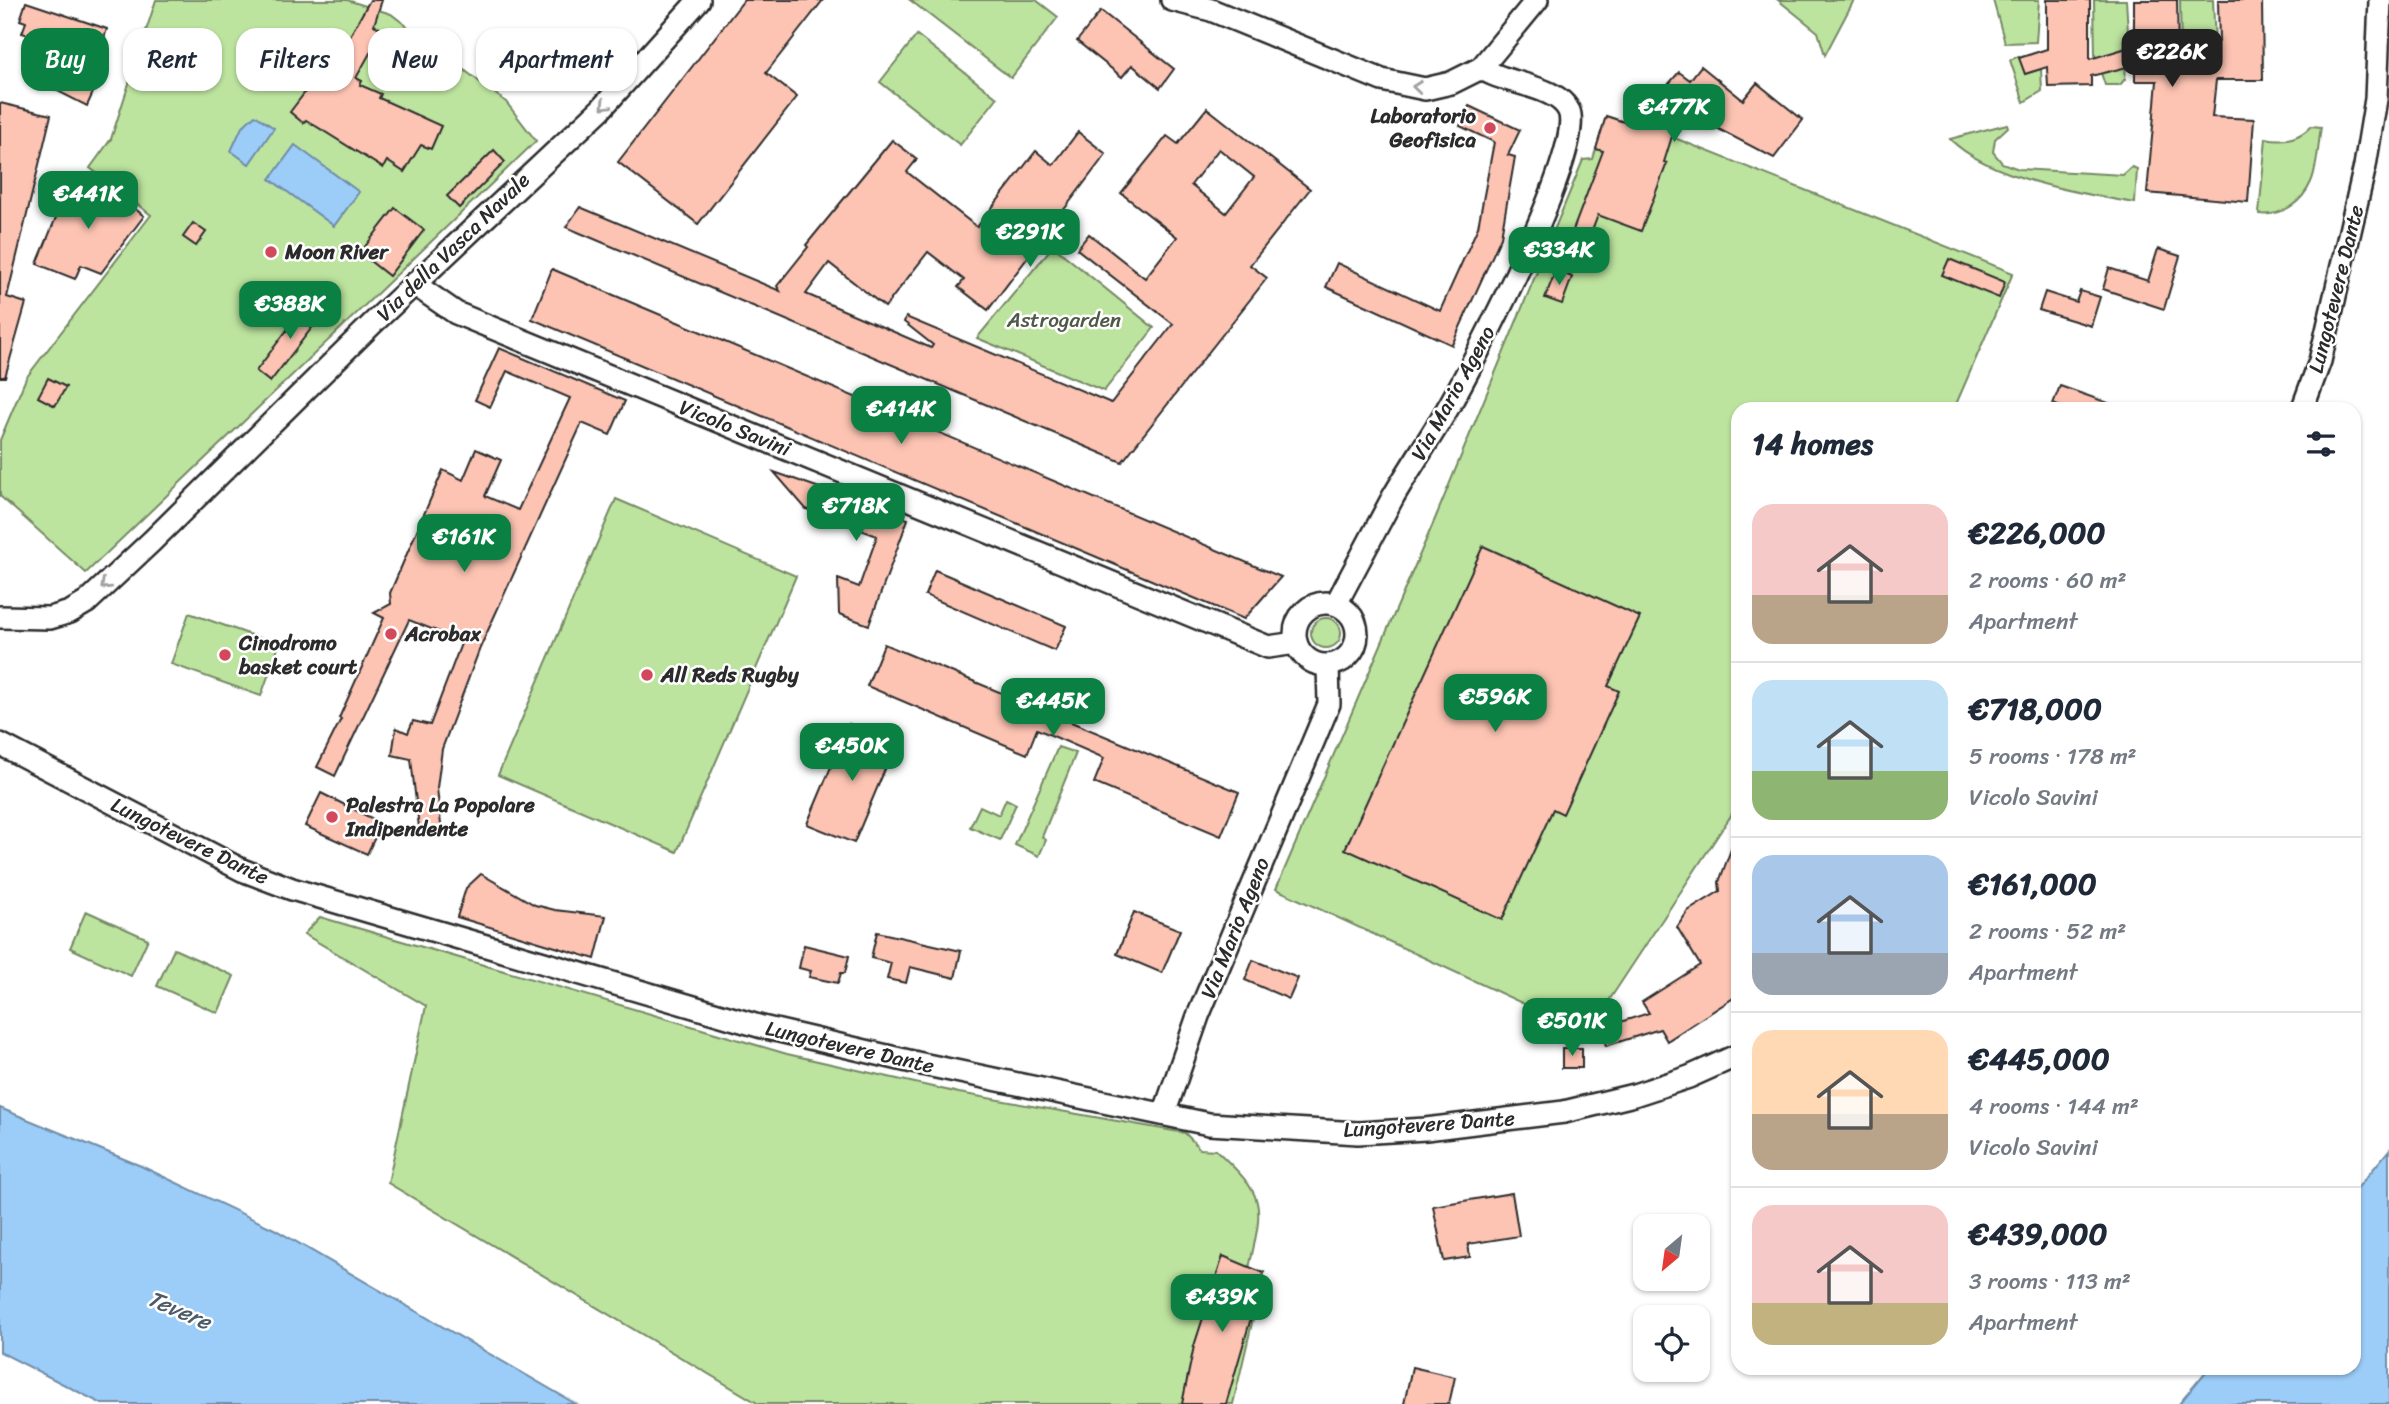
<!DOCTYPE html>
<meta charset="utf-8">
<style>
:root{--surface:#fff;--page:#f6f6f7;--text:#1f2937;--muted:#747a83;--line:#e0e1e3;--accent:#0b8043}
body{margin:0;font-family:Sriracha,sans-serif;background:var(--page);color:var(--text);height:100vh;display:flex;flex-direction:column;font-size:26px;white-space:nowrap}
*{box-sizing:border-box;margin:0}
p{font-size:23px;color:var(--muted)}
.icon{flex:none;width:38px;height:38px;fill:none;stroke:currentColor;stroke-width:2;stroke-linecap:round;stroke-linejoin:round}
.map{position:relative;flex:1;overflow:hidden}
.side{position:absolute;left:1731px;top:402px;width:630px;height:973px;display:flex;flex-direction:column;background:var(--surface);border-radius:21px;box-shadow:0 2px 5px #0004}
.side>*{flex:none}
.hud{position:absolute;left:21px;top:28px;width:665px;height:63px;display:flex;gap:14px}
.needle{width:46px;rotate:209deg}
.fabs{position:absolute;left:1633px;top:1214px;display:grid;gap:14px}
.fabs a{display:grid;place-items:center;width:77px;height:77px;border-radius:14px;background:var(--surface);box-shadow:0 2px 5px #0004;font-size:35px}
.price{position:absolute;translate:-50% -60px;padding:0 16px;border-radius:14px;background:var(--accent);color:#fff;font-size:23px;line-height:46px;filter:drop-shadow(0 2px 4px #0008)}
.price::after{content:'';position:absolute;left:50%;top:42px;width:21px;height:16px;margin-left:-10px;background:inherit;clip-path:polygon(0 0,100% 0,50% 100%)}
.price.active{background:#222;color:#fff}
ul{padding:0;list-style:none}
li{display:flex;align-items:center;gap:21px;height:175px;padding:0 21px}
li+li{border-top:2px solid var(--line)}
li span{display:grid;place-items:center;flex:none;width:196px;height:140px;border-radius:21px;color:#555}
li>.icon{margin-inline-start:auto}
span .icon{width:84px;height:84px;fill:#fffc;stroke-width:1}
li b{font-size:30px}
h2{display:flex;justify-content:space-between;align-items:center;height:84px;padding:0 21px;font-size:30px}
.tag{padding:0 24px;border-radius:21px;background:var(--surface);box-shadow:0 2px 5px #0004;font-size:24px;line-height:63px}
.tag.active{background:var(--accent);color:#fff}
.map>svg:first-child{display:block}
.green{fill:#bde49f;stroke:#748865;stroke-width:2}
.water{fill:#9cccf8;stroke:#6f8ca6;stroke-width:2}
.building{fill:#fdc4b3;stroke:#2b2b2b;stroke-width:2;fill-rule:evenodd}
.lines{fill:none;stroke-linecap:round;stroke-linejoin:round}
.street-casing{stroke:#2b2b2b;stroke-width:26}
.street{stroke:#fff;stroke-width:21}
.oneway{stroke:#a0a0a0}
.poi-dot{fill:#d1495b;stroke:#fff;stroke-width:2.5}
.labels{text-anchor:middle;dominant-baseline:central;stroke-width:5;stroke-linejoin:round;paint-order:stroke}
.poi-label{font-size:21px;font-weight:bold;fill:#2b2b2b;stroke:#fff;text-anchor:start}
.street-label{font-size:21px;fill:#2b2b2b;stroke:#fff}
.park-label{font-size:21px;fill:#505948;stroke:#fff}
.water-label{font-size:23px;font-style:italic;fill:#4d5b68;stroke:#fff}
</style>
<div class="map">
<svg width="2389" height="1404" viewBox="0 0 2389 1404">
<rect width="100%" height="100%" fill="#fff"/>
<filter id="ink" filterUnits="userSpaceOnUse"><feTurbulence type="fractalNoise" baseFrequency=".0143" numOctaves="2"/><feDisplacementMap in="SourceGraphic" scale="14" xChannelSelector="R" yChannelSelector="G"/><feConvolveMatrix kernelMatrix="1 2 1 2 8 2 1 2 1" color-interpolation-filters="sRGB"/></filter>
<g filter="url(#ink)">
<g class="green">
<polygon points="156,0 347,0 391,14 506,102 536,141 86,573 0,496 0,440 26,378 151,215 90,168 111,139"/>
<polygon points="910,0 1036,0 1058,17 1011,78"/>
<polygon points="1778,0 1854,0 1825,55 1818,32"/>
<polygon points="1993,0 2039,0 2036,42 2005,43"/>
<polygon points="2094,0 2126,0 2129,47 2105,55 2126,67 2125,79 2120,85 2105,85 2095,55"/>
<polygon points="2180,0 2213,0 2215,44 2191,81 2181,51"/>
<polygon points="917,35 997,98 960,145 880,82"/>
<polygon points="2019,56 2025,74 2041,69 2042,91 2024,102 2010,60"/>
<polygon points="1606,116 1672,137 2013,273 1954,409 1738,410 1738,805 1608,1002 1552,1017 1276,889 1435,519 1583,160 1593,159"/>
<path d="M2007,124L2008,127L1995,139L1993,152L2002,163L2019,169L2123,175L2132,167L2137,169L2135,203C2082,194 1988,178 1950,139Z"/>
<path d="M2311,126L2321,127C2318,144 2318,166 2311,182C2302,203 2281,217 2259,214L2266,138C2284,142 2299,139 2311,126Z"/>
<polygon points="1053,246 1154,328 1104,391 977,338"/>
<polygon points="616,499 796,576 677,852 498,775"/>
<polygon points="189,613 279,645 261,696 171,664"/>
<circle cx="1326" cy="633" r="15"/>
<polygon points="1058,747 1076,753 1042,837 1046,840 1039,856 1015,845"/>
<polygon points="1006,799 1016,804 1000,840 970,827 980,806 999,815"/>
<polygon points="86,911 148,939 131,976 70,948"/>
<path d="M320,917L787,1054L959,1093L1185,1133L1200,1149L1216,1150C1266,1197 1264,1202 1249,1268L1264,1272L1233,1404H759L388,1183L426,1006L304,934Z"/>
<polygon points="174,949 234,976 218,1013 157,986"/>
</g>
<g class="water">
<polygon points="255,115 274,128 249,164 231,151 242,127"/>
<polygon points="295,145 359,192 334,226 270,179"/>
<polygon points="0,1108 141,1166 274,1229 576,1404 102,1404 0,1352"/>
<polygon points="2389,1150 2389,1404 2179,1404 2208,1369 2354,1368 2354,1192"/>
</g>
<g class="building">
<polygon points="370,0 382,0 374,25 383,30 356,78 362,81 360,85 381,94 379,98 441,126 431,149 421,145 404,172 387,161 383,168 306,120 303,123 290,112 316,78 331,90 348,53 342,50"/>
<polygon points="744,0 823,0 766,73 797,97 698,224 618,162"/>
<polygon points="2047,0 2090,0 2090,59 2134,46 2134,0 2177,0 2178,55 2219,42 2218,0 2262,0 2263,80 2216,80 2212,117 2254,119 2248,202 2147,193 2157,81 2135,81 2135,65 2091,76 2091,86 2048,87 2047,67 2025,74 2019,58 2047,49"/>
<polygon points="26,2 107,29 99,53 22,33 26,22 20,20"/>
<polygon points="1101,11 1174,69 1160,88 1132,65 1122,77 1077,41"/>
<polygon points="38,60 96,86 87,106 32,78"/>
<polygon points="1701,66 1743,100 1757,83 1803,120 1774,158 1688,113 1686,117 1679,114 1664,162 1667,163 1641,231 1598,215 1589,239 1572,233 1603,151 1596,149 1606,116 1633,125 1679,72 1690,80"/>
<polygon points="0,103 51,115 7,297 26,303 5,377 0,377"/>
<polygon points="1469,106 1520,130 1508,155 1515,157 1501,237 1452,345 1326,287 1337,263 1440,311 1478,227 1494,142 1460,126"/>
<path d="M1207,108L1310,189L1250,265L1267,278L1122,462L566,227L580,207L780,291L777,286L808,247L806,245L892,140L917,159L907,172L977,227L1036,151L1053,165L1078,132L1106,154L988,310L958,287L964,280L928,252L885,307L829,263L806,294L931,348L933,345L904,322L906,317L1111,403L1173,324L1077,249L1089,234L1145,278L1177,237L1121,193L1167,136L1178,144ZM1219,149L1254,177L1226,213L1191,185Z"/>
<polygon points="494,150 505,162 459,208 447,196"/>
<polygon points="72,178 129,204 144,216 101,273 81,265 75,279 37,264"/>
<polygon points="395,208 424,230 389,276 360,253"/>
<polygon points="193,223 206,232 196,246 183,237"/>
<polygon points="2158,249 2180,256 2164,309 2103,289 2109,268 2148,281"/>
<polygon points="1949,259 2005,282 1999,298 1942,275"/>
<polygon points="552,269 1281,577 1244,619 532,319"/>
<polygon points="1556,270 1572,277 1562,304 1545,298"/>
<polygon points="2080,291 2100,297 2091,326 2039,310 2045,292 2076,302"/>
<polygon points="309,301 324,312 270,382 256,371"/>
<polygon points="499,348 625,401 610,435 582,423 480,648 442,749 437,788 442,834 420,836 411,759 392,755 396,728 408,733 413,721 430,725 462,641 409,620 335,776 317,767 341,719 339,718 384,618 374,613 391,604 390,593 443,470 463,480 476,449 501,460 485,496 518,510 570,398 507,371 490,407 475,400"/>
<polygon points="48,378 66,387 55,406 38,397"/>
<polygon points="2060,386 2120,407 2119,410 2068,410 2053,404"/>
<polygon points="774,472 908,519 869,625 839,614 838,579 859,587 877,536 806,509"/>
<polygon points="1483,546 1640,617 1608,686 1619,691 1563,814 1553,809 1502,920 1345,849"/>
<polygon points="935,570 1066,626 1055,651 925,595"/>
<polygon points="884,644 1239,792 1221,836 1094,783 1104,758 1037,729 1027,754 867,686"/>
<polygon points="849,724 896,743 854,843 807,824"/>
<polygon points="321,793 377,821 375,824 380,827 367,854 305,826"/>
<polygon points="1736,836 1738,995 1667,1041 1660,1029 1606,1046 1601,1028 1649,1013 1642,1002 1700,965 1677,927 1688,911 1720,891 1719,882"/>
<polygon points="481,874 535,905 555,910 606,916 595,959 457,917 466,888"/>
<polygon points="1134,912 1180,930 1162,973 1117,954"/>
<polygon points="877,932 961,951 955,978 910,967 906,983 887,979 891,963 871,958"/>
<polygon points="804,945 849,956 845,973 841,973 838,983 809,977 811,971 799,968"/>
<polygon points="1253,960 1298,978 1289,999 1245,980"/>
<rect x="1562" y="1048" width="20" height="20"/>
<polygon points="1512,1193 1519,1236 1468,1244 1470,1257 1444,1261 1433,1206"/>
<polygon points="1223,1256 1264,1273 1226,1404 1182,1404 1194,1346"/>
<polygon points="1412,1367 1455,1377 1449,1404 1404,1404"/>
</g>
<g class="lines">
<defs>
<g id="street">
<polyline points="1172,0 1211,10 1382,80 1425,89 1451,83 1481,68 1537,0"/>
<polyline points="414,284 456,313 1268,647 1296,643"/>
<polyline points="2302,410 2320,361 2365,166 2376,99 2380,0"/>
<circle cx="1326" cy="634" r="31"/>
<path d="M1336,604C1355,568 1374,532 1393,497C1411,466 1431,437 1449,406C1474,362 1585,150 1569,111C1558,85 1503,84 1481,68"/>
<polyline points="0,617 50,618 70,612 87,602 152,541 373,323 601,109 699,0"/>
<polyline points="0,744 242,870 292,889 762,1027 917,1063 1209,1124 1358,1133 1426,1129 1564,1112 1634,1095 1689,1077 1738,1055"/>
<polyline points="1164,1114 1198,1016 1329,704 1328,665"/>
</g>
</defs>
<use href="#street" class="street-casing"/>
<use href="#street" class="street"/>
</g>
<defs><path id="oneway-chevron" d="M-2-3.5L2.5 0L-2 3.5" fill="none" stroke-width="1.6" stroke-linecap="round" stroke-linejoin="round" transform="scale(1.75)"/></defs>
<g class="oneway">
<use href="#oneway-chevron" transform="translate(1417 87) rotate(-174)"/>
<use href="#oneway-chevron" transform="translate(605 105) rotate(134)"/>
<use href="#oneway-chevron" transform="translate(105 585) rotate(137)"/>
</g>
</g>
<g class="poi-dot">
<circle cx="1490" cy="128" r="7"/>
<circle cx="271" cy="252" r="7"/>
<circle cx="391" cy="634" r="7"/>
<circle cx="225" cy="655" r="7"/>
<circle cx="647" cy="675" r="7"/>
<circle cx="332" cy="817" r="7"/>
</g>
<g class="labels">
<g class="poi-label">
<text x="1476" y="116" text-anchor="end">Laboratorio<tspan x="1476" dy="24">Geofisica</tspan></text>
<text x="285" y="252">Moon River</text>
<text x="405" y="634">Acrobax</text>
<text x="239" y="643">Cinodromo<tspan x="239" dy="24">basket court</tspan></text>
<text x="661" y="675">All Reds Rugby</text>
<text x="346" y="805">Palestra La Popolare<tspan x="346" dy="24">Indipendente</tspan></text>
</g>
<g class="street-label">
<text transform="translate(453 247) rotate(-44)">Via della Vasca Navale</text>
<text transform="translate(2336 289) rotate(-76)">Lungotevere Dante</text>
<text transform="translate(1453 393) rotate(-61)">Via Mario Ageno</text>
<text transform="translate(735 428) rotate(22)">Vicolo Savini</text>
<text transform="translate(190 841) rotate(26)">Lungotevere Dante</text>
<text transform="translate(1235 928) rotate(-68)">Via Mario Ageno</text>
<text transform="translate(850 1047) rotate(13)">Lungotevere Dante</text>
<text transform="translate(1429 1124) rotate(-4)">Lungotevere Dante</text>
</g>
<g class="park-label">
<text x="1064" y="320">Astrogarden</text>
</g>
<g class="water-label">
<text transform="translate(179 1310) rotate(23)">Tevere</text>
</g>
</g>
</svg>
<div class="fabs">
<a><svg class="needle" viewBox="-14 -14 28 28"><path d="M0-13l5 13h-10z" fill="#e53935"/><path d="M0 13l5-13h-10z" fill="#747a83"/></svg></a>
<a><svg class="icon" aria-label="locate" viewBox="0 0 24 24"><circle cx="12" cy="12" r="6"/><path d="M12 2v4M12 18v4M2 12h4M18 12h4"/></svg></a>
</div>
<b class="price active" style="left:2172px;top:89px">€226K</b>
<b class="price" style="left:1674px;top:144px">€477K</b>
<b class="price" style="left:88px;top:231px">€441K</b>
<b class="price" style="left:1030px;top:269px">€291K</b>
<b class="price" style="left:1559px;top:287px">€334K</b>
<b class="price" style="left:290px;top:341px">€388K</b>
<b class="price" style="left:901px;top:446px">€414K</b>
<b class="price" style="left:856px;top:543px">€718K</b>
<b class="price" style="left:464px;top:574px">€161K</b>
<b class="price" style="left:1495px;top:734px">€596K</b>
<b class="price" style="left:1053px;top:738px">€445K</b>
<b class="price" style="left:852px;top:783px">€450K</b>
<b class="price" style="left:1572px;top:1058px">€501K</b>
<b class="price" style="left:1222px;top:1334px">€439K</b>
<div class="hud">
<a class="tag active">Buy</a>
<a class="tag">Rent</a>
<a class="tag">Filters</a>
<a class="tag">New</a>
<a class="tag">Apartment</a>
</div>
<section class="side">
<h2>14 homes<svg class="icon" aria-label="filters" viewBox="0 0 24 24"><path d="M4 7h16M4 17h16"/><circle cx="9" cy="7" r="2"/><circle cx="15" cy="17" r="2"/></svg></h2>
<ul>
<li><span style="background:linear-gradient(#f6c9c9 65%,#b9a48a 0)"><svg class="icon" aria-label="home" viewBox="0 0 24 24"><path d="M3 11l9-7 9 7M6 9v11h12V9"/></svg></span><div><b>€226,000</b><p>2 rooms · 60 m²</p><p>Apartment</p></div></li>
<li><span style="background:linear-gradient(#bfe0f5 65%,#8fb573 0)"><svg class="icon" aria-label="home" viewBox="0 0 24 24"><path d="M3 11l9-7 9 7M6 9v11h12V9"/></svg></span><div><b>€718,000</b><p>5 rooms · 178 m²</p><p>Vicolo Savini</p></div></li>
<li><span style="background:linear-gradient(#a9c7e8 70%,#9aa5b1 0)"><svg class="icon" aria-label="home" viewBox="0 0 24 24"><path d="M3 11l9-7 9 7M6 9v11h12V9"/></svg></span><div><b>€161,000</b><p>2 rooms · 52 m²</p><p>Apartment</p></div></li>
<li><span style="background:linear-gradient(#ffd9b3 60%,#b9a48a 0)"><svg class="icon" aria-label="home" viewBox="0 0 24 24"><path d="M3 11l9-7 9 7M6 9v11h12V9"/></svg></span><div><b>€445,000</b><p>4 rooms · 144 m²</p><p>Vicolo Savini</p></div></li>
<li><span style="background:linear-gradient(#f6c9c9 70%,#c2b280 0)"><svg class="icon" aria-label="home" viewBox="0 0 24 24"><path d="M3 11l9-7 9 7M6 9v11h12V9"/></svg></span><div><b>€439,000</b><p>3 rooms · 113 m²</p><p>Apartment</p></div></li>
</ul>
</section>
</div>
